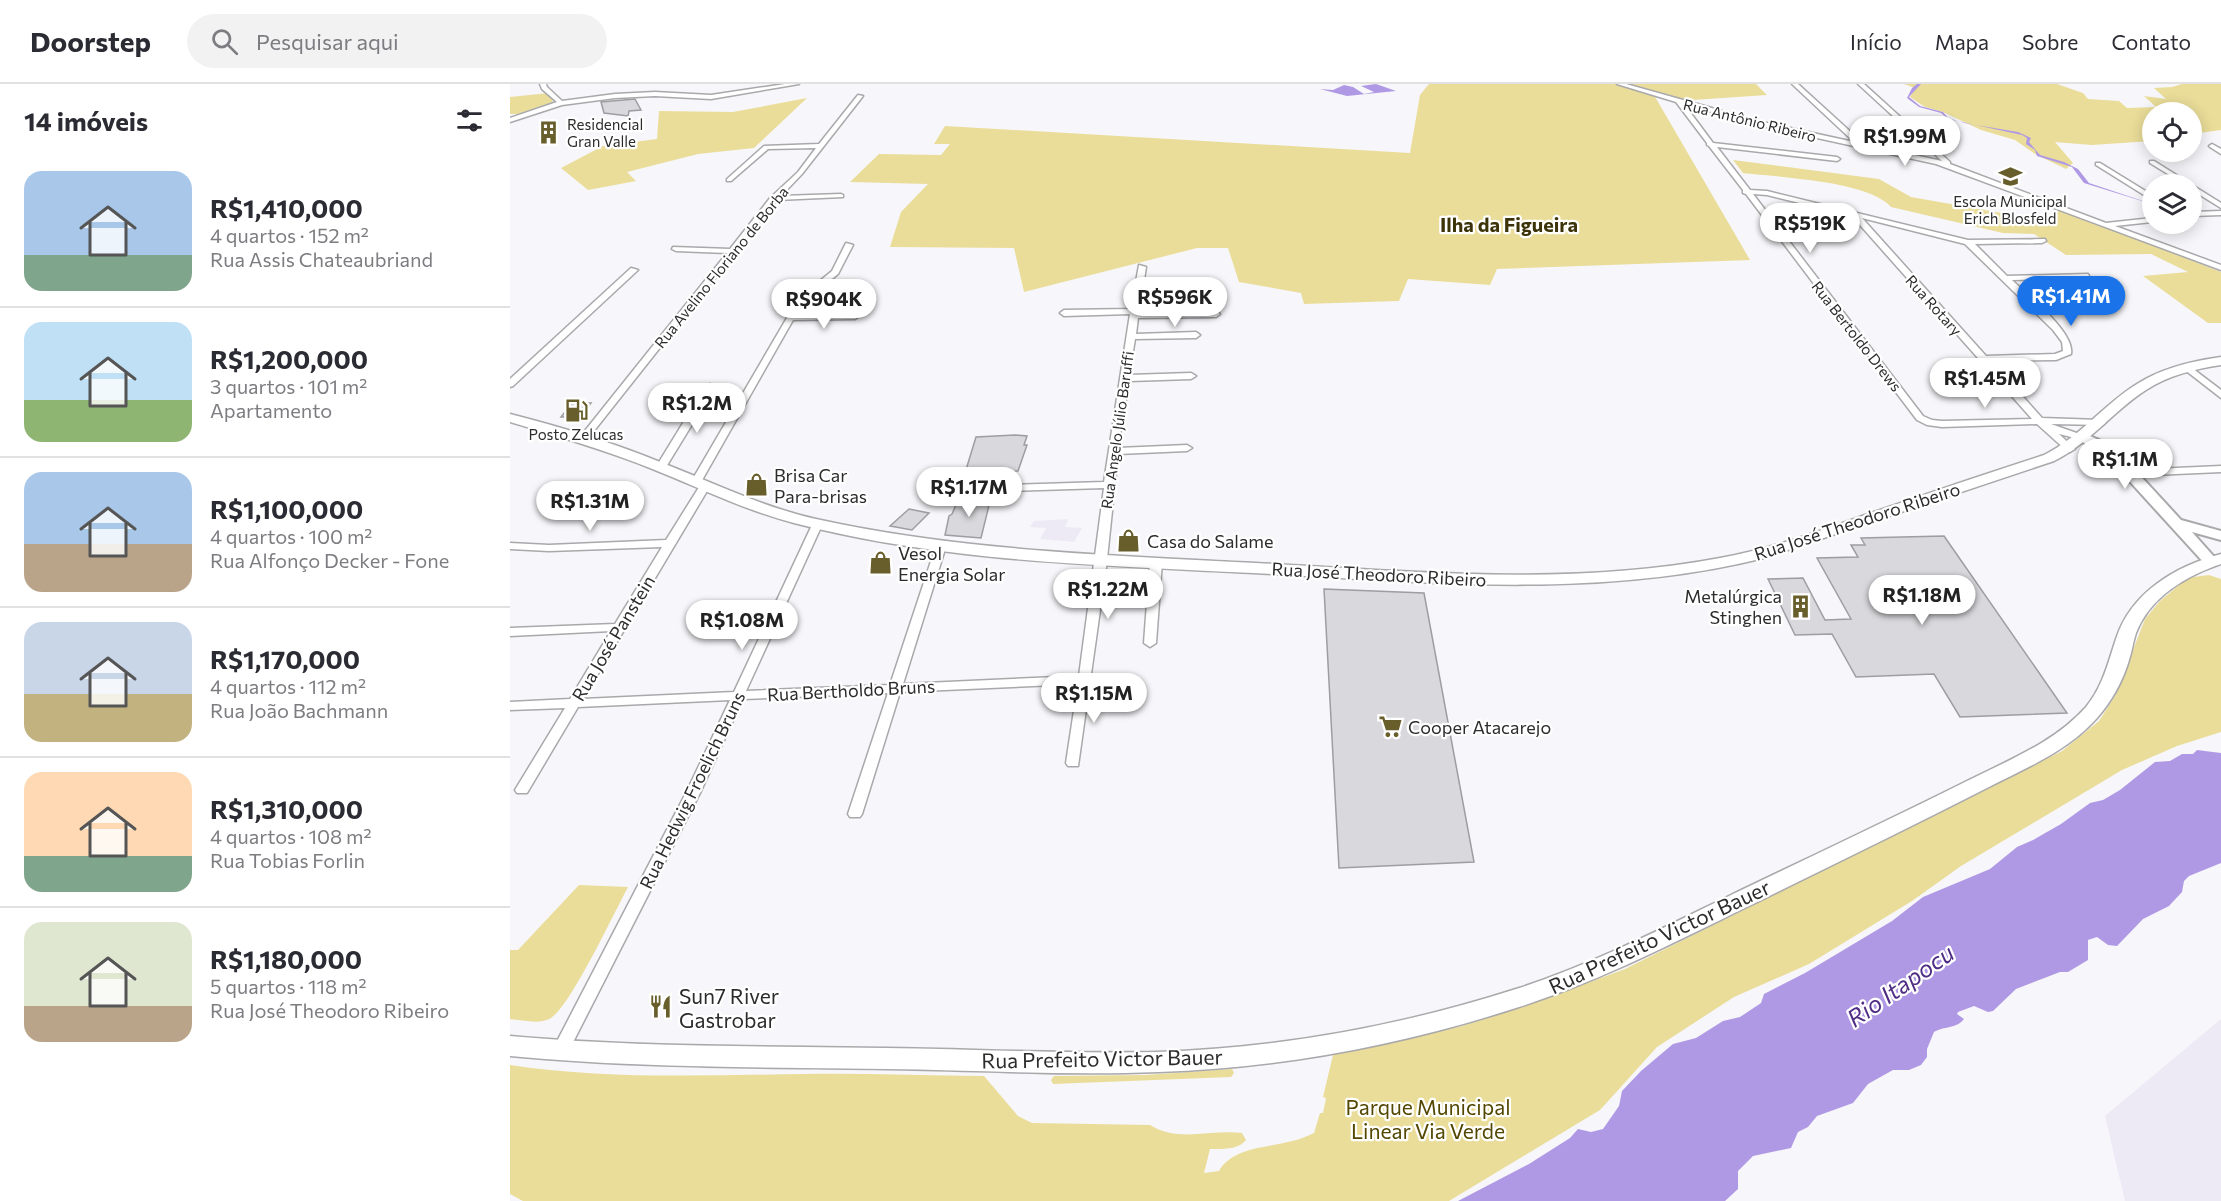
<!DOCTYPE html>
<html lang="pt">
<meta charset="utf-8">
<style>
:root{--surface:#fff;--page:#f2f2f3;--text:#2b2b33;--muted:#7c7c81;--line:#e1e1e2;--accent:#1a73e8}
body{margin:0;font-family:Commissioner,sans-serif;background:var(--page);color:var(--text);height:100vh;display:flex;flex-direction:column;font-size:22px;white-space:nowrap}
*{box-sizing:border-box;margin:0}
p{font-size:20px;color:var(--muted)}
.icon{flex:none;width:33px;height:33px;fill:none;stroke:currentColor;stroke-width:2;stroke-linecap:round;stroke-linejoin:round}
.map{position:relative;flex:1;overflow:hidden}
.panel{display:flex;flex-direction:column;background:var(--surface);width:510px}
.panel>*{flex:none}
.controls{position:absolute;left:1632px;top:18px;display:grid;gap:12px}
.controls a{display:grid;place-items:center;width:60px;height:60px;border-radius:50%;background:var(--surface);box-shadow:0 3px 15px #0003;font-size:30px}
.price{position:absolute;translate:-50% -51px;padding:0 14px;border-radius:21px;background:#fff;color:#222;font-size:20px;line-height:39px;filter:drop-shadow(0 2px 3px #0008)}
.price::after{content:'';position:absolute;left:50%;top:36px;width:18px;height:14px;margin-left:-9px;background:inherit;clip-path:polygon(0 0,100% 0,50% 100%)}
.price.selected{background:var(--accent);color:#fff}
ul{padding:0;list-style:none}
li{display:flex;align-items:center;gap:18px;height:150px;padding:0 24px}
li+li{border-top:2px solid var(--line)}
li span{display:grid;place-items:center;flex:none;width:168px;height:120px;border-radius:18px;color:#555}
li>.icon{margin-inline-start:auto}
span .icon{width:72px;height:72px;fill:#fffc;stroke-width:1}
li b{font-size:26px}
h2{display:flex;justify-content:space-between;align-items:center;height:72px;padding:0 24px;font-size:26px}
header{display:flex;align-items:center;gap:36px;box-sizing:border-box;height:84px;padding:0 30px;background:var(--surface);border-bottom:2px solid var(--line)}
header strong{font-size:28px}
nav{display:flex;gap:33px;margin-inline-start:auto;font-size:21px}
.search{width:420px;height:54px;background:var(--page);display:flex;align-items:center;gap:15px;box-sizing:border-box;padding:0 21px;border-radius:33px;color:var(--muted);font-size:22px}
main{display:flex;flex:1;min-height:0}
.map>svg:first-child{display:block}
.built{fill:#edeaf6}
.green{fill:#eadd99}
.water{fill:#b099e4}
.building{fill:#d9d8dc;stroke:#9e9da0;stroke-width:1.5}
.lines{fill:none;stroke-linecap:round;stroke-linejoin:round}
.minor-casing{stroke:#a9a8ab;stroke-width:3}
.tertiary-casing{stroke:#a9a8ab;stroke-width:4}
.secondary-casing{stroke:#a9a8ab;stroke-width:3}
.minor{fill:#fff;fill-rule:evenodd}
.tertiary{fill:#fff;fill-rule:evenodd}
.secondary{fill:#fff;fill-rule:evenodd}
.labels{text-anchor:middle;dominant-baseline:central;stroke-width:4.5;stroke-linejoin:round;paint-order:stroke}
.far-street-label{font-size:15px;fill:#2c2c2d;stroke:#fff}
.far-poi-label{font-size:15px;fill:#2c2c2d;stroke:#fff}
.poi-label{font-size:18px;fill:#2c2c2d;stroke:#fff;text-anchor:start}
.street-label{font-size:18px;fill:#2c2c2d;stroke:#fff}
.far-district-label{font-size:20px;font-weight:bold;fill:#3c3408;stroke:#fff}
.near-street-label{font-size:21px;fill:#2c2c2d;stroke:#fff}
.near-poi-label{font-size:21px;fill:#2c2c2d;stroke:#fff;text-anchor:start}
.near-park-label{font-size:21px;fill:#534700;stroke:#fff}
.near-water-label{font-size:24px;font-style:italic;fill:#4f2d84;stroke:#fff}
</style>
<header>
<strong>Doorstep</strong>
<div class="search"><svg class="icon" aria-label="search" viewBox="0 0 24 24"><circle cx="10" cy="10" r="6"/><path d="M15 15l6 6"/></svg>Pesquisar aqui</div>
<nav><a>Início</a><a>Mapa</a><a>Sobre</a><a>Contato</a></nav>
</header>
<main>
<section class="panel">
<h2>14 imóveis<svg class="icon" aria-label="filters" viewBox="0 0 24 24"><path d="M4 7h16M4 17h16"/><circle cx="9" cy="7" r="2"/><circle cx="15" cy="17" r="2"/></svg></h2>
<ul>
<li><span style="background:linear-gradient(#a9c7e8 70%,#7fa58c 0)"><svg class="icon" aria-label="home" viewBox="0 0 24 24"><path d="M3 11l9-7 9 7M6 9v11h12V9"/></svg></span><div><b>R$1,410,000</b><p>4 quartos · 152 m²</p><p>Rua Assis Chateaubriand</p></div></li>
<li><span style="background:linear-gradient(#bfe0f5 65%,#8fb573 0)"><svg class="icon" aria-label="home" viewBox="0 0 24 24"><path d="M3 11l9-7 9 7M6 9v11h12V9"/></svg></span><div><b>R$1,200,000</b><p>3 quartos · 101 m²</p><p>Apartamento</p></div></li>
<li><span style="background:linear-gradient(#a9c7e8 60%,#b9a48a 0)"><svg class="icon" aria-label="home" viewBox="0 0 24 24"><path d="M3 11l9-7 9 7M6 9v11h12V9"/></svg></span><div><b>R$1,100,000</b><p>4 quartos · 100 m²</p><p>Rua Alfonço Decker - Fone</p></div></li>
<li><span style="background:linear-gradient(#c9d6e8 60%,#c2b280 0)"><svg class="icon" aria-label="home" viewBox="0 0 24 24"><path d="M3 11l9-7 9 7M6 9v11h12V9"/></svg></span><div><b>R$1,170,000</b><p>4 quartos · 112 m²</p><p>Rua João Bachmann</p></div></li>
<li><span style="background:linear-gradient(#ffd9b3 70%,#7fa58c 0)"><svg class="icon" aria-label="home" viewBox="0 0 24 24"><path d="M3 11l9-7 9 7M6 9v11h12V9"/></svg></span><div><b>R$1,310,000</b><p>4 quartos · 108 m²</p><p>Rua Tobias Forlin</p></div></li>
<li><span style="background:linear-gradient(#dfe7d0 70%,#b9a48a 0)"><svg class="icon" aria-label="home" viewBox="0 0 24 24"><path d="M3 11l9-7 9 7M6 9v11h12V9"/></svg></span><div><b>R$1,180,000</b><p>5 quartos · 118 m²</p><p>Rua José Theodoro Ribeiro</p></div></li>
</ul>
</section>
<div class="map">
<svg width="1711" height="1117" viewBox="0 0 1711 1117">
<rect width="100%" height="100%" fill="#f7f6fa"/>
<g class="built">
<polygon points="558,435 555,443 572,444 564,458 530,455 536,444 520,443 524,437"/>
<polygon points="1711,935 1711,1117 1615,1117 1595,1032"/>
</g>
<g class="green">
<polygon points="919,0 1246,0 1257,11 1168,17 1144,11 1240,176 987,185 980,201 898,195 889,217 794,220 791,209 729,198 718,164 687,164 514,208 504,164 380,163 391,128 418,100 340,98 369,70 431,71 440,60 424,60 435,42 900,69 910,11"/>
<polygon points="1394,0 1547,0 1573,9 1578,15 1609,17 1617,24 1646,23 1634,12 1656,15 1644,4 1662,3 1672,0 1711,0 1711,46 1682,50 1682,28 1642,28 1642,57 1582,61 1545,58 1563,79 1556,85 1525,70 1505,56 1471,46 1433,28 1415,23 1400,13 1405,4"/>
<polygon points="39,9 43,18 8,30 0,30 0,13"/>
<polygon points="297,14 244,64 188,70 117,88 126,97 78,106 51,84 93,62 147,55 149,27 223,28"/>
<path d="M1223,76L1369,95L1401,113L1525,135L1552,126L1711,188V239H1698L1633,192L1678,188L1641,170L1556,171L1524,150L1493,149L1381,123C1360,97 1267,93 1233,89Z"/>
<path d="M1699,491L1711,495V648L1667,662L1612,686L1451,782L1402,817L1299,880L1224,913L1147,963L1090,1026L939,1117H13L0,1110V981C99,996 197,991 296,990C356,989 415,992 474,992L508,1032L522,1039L640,1041C669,1059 700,1045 732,1049L736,1056C728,1066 712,1065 700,1065L694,1089L709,1087C723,1063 757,1064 782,1057C789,1056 797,1052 804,1049L810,1029H813L816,1014L813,1013L823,971L952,942L1015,922L1115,885L1552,667L1589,637L1605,612L1635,535L1650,517L1674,497L1683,493Z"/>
<path d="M69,801L118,803C104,829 61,921 41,934C30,941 13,936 0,935V866H8Z"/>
<polygon points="722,985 724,989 721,993 543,1000 541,996 544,992 635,991"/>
</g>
<g class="water">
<polygon points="866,0 886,7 837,12 810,5 823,6 834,1 843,3 854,10 864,8 851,2"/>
<polygon points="1407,0 1411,0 1399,13 1410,22 1433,28 1438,34 1454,39 1508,48 1521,54 1519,58 1530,71 1554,78 1568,85 1579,99 1642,120 1642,123 1632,117 1574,99 1562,83 1527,72 1525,66 1516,60 1517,54 1512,51 1438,35 1431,29 1409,23 1397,14 1402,4"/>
<path d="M1687,666L1711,669V779L1679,792L1674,797L1672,808L1659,822L1633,835L1607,862L1598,861L1587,853L1578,856V876L1558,888H1550L1506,905L1483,927L1478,928L1464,922L1448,928L1447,930L1454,935C1446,945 1434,942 1424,948L1417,965V973L1411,981L1399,986H1383L1358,1000L1343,1019L1307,1032L1298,1043L1288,1048L1281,1064L1243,1072L1228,1087V1105L1215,1117H948L1019,1080L1060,1054L1068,1045L1081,1048L1093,1045L1109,1022L1112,1007L1131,987L1163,960L1186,954L1213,937L1230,933L1251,919L1254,910L1295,889L1382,837L1413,813L1480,785L1507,763L1523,756L1551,740L1580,719L1593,716L1610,706L1645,678L1660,677L1672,670H1683Z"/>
</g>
<g class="building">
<polygon points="125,15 131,26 119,27 118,32 94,29 91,18"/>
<polygon points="62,319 81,319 70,333 51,333"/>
<polygon points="505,351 517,352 514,361 517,361 508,387 455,389 466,353"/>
<polygon points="481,413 471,454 435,451 439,432 442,430 449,414"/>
<polygon points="399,425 419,429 402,446 380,442"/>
<polygon points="1434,452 1557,629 1450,633 1424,590 1346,593 1322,550 1285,551 1258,495 1293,494 1315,536 1341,535 1307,474 1348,473 1341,461 1355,461 1351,454"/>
<polygon points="814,505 914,509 964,778 829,784"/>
</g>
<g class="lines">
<defs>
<g id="minor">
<polygon points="30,0 36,0 37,3 52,17 105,10 145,8 201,11 275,0 289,0 201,15 145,12 105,14 52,21 0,38 0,34 47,18 32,5"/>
<path d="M1107,0H1116L1248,37L1344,58L1282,0H1288L1354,60L1432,77L1348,0H1354L1440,78V80L1596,139L1642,134V138L1605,142L1711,181V186L1426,80L1247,41L1174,20L1203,59L1327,73L1330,75L1327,77L1207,63L1240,106L1257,107L1458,156L1535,155L1536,157L1532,159L1465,160L1497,192L1578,190L1579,192L1575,194L1502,196C1517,211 1565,248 1561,270L1546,276L1481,277L1532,334L1590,336L1595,339L1593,341L1541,340L1578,353L1573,356L1549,350L1565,365L1560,368L1557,367L1527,340L1432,343L1417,341L1407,336L1236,110L1233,109V106L1199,62L1197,61V59L1166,18ZM1243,110L1257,111L1342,132L1522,335L1432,337L1422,336L1413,332ZM1352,134L1455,160L1543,246L1552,258L1553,267L1545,270L1476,272Z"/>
<polygon points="348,11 353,12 292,90 271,112 331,110 333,111 333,113 267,116 76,357 70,357 70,353 217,169 166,167 162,165 163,163 220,165 260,114 288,88 306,64 258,65 221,97 217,97 217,95 254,62 309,60"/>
<polygon points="1702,60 1711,65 1711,70 1700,63 1699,62"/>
<polygon points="1640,77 1644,77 1681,100 1674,100 1640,79"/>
<polygon points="1586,79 1590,79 1642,111 1642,116 1586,81"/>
<polygon points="1682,101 1711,119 1711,124 1682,106"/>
<polygon points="1711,127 1711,131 1682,132 1682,128"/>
<polygon points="336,159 343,161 328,190 295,217 286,231 345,229 349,232 345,235 283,236 191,398 186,401 182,400 181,398 288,215 322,187"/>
<polygon points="629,181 636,183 629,229 706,227 710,230 706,233 628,234 626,250 686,248 690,251 686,254 625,255 619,291 681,289 686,292 681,295 619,297 608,364 677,361 682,364 677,367 608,370 596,484 568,682 558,682 556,679 568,600 390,608 352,730 350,733 340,733 338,730 378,609 233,615 191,707 56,972 50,974 44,972 42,967 177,707 220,616 68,623 17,709 7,709 5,706 55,624 0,626 0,618 60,615 101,547 0,552 0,544 105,540 152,463 39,467 0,465 0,459 39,461 156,456 191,400 199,400 200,402 73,615 224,608 302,441 307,438 312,441 236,607 380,601 426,462 431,459 436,462 393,600 569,592 594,404 437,409 432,406 437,403 594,398 620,230 554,232 550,229 554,226 621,225"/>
<polygon points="121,184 128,186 3,302 0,303 0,295"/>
<polygon points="1678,281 1711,306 1711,314 1675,286 1675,282"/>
<polygon points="200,300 205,303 156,383 151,386 147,385 146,383 195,303"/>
<polygon points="1711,382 1711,388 1621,392 1616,389 1621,386"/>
<polygon points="646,475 652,478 646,559 640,563 634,559 640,478"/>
</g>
<polygon id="tertiary" points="1573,349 1603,362 1671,436 1711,447 1711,456 1682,448 1706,475 1709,478 1706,481 1696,481 1593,368 1568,356 1566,353 1568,350"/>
<g id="secondary">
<path d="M1711,273V281C1685,285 1659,291 1636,306C1603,327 1580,359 1544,377L1254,474C1086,516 913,498 743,489C589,481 433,478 284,439C234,426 188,403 140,384C95,366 47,352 0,338V330C51,343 102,358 150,378C202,398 252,423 306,435C450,467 598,471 746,479C900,487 1057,503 1210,474C1262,465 1312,446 1361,429C1419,409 1476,390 1534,371C1570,353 1593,321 1627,300C1652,284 1682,277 1711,273Z"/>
<path d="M1711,470V480C1676,492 1640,513 1626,549C1623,558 1622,567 1619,576C1613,597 1601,618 1587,634C1558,667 1516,684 1477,704C1399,744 1320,782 1241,821C1165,858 1090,897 1009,923C893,961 771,984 649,988C558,992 467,986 376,985C250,983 125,984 0,972V952C125,963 250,962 375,964C465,965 556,970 647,968C768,964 891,942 1006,905C1081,881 1151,845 1221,811C1300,773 1379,736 1457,697C1499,676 1545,658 1576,623C1593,602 1598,579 1606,555C1621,508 1666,482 1711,470Z"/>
</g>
</defs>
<use href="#minor" class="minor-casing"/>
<use href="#tertiary" class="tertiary-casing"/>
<use href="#secondary" class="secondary-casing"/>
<use href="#minor" class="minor"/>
<use href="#tertiary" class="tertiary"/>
<use href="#secondary" class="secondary"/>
</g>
<defs>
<symbol id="building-bare" viewBox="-9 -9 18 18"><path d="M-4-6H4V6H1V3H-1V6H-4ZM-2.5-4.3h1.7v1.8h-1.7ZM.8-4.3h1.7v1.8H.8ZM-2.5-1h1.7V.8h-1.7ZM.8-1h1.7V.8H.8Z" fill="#685e2b" stroke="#fff" stroke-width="2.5" paint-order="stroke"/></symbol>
<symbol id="school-bare" viewBox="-9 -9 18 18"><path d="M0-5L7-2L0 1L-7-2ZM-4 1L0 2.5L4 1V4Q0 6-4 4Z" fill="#685e2b" stroke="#fff" stroke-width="2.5" paint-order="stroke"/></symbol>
<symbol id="fuel-bare" viewBox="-9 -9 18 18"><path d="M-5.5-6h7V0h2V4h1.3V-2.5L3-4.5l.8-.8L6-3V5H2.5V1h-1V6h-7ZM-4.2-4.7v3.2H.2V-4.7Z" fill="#685e2b" stroke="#fff" stroke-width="2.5" paint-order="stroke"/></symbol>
<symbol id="shop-bare" viewBox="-9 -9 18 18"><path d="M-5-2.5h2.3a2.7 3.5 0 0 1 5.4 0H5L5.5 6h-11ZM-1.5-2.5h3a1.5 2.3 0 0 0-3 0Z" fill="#685e2b" stroke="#fff" stroke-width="2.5" paint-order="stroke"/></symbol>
<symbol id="supermarket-bare" viewBox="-9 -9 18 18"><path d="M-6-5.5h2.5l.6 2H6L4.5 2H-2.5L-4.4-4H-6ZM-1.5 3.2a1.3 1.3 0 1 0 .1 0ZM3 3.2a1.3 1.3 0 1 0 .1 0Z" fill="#685e2b" stroke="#fff" stroke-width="2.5" paint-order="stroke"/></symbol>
<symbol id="restaurant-bare" viewBox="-9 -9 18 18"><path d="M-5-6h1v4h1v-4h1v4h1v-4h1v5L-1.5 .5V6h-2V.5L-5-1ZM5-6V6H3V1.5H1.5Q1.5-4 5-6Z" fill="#685e2b" stroke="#fff" stroke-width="2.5" paint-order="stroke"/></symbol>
</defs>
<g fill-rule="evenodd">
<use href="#building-bare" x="22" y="32" width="33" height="33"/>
<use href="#school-bare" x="1484" y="76" width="33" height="33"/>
<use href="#fuel-bare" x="50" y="310" width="33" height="33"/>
<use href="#shop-bare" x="230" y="384" width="33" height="33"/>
<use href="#shop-bare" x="602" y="440" width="33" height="33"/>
<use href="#shop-bare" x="354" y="462" width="33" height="33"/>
<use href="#building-bare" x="1274" y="506" width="33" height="33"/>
<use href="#supermarket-bare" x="864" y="626" width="33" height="33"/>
<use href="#restaurant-bare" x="134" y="906" width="33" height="33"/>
</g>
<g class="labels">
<g class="far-street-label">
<text transform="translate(1240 36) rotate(14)">Rua Antônio Ribeiro</text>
<text transform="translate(211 183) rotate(-51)">Rua Avelino Floriano de Borba</text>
<text transform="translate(1424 221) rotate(48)">Rua Rotary</text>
<text transform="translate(1347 252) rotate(52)">Rua Bertoldo Drews</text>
<text transform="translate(607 346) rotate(-82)">Rua Angelo Júlio Baruffi</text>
</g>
<g class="far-poi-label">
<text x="57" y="40" text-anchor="start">Residencial<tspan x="57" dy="17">Gran Valle</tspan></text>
<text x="1500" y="117">Escola Municipal<tspan x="1500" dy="17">Erich Blosfeld</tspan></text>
<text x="66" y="350">Posto Zelucas</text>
</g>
<g class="poi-label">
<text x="264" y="391">Brisa Car<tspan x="264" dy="21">Para-brisas</tspan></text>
<text x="637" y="457">Casa do Salame</text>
<text x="388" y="469">Vesol<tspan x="388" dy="21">Energia Solar</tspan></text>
<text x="1272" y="512" text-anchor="end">Metalúrgica<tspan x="1272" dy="21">Stinghen</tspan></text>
<text x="898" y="643">Cooper Atacarejo</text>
</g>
<g class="street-label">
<text transform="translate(1347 437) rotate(-18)">Rua José Theodoro Ribeiro</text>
<text transform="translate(869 490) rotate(3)">Rua José Theodoro Ribeiro</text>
<text transform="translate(103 554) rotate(-59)">Rua José Panstein</text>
<text transform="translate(341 606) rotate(-3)">Rua Bertholdo Bruns</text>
<text transform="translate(182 706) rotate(-64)">Rua Hedwig Froelich Bruns</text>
</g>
<g class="far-district-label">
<text x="999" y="140">Ilha da Figueira</text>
</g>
<g class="near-street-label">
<text transform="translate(1149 852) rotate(-25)">Rua Prefeito Victor Bauer</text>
<text transform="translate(592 974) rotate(-1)">Rua Prefeito Victor Bauer</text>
</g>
<g class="near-poi-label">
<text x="169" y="911">Sun7 River<tspan x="169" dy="24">Gastrobar</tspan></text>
</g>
<g class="near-park-label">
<text x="918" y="1022">Parque Municipal<tspan x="918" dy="24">Linear Via Verde</tspan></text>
</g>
<g class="near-water-label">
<text transform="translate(1390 901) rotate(-35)">Rio Itapocu</text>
</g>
</g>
</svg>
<div class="controls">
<a><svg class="icon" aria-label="locate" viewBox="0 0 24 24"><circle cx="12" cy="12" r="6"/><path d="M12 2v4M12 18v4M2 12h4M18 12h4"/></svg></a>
<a><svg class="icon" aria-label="layers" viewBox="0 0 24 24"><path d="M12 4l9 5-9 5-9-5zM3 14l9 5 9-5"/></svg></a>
</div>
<b class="price" style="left:1395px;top:83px">R$1.99M</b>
<b class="price" style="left:1300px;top:170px">R$519K</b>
<b class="price selected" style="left:1561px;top:243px">R$1.41M</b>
<b class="price" style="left:665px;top:244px">R$596K</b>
<b class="price" style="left:314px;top:246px">R$904K</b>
<b class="price" style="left:1475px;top:325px">R$1.45M</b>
<b class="price" style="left:187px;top:350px">R$1.2M</b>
<b class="price" style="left:1615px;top:406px">R$1.1M</b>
<b class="price" style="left:459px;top:434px">R$1.17M</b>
<b class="price" style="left:80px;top:448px">R$1.31M</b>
<b class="price" style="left:598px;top:536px">R$1.22M</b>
<b class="price" style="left:1412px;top:542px">R$1.18M</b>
<b class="price" style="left:232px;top:567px">R$1.08M</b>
<b class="price" style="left:584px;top:640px">R$1.15M</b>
</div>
</main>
